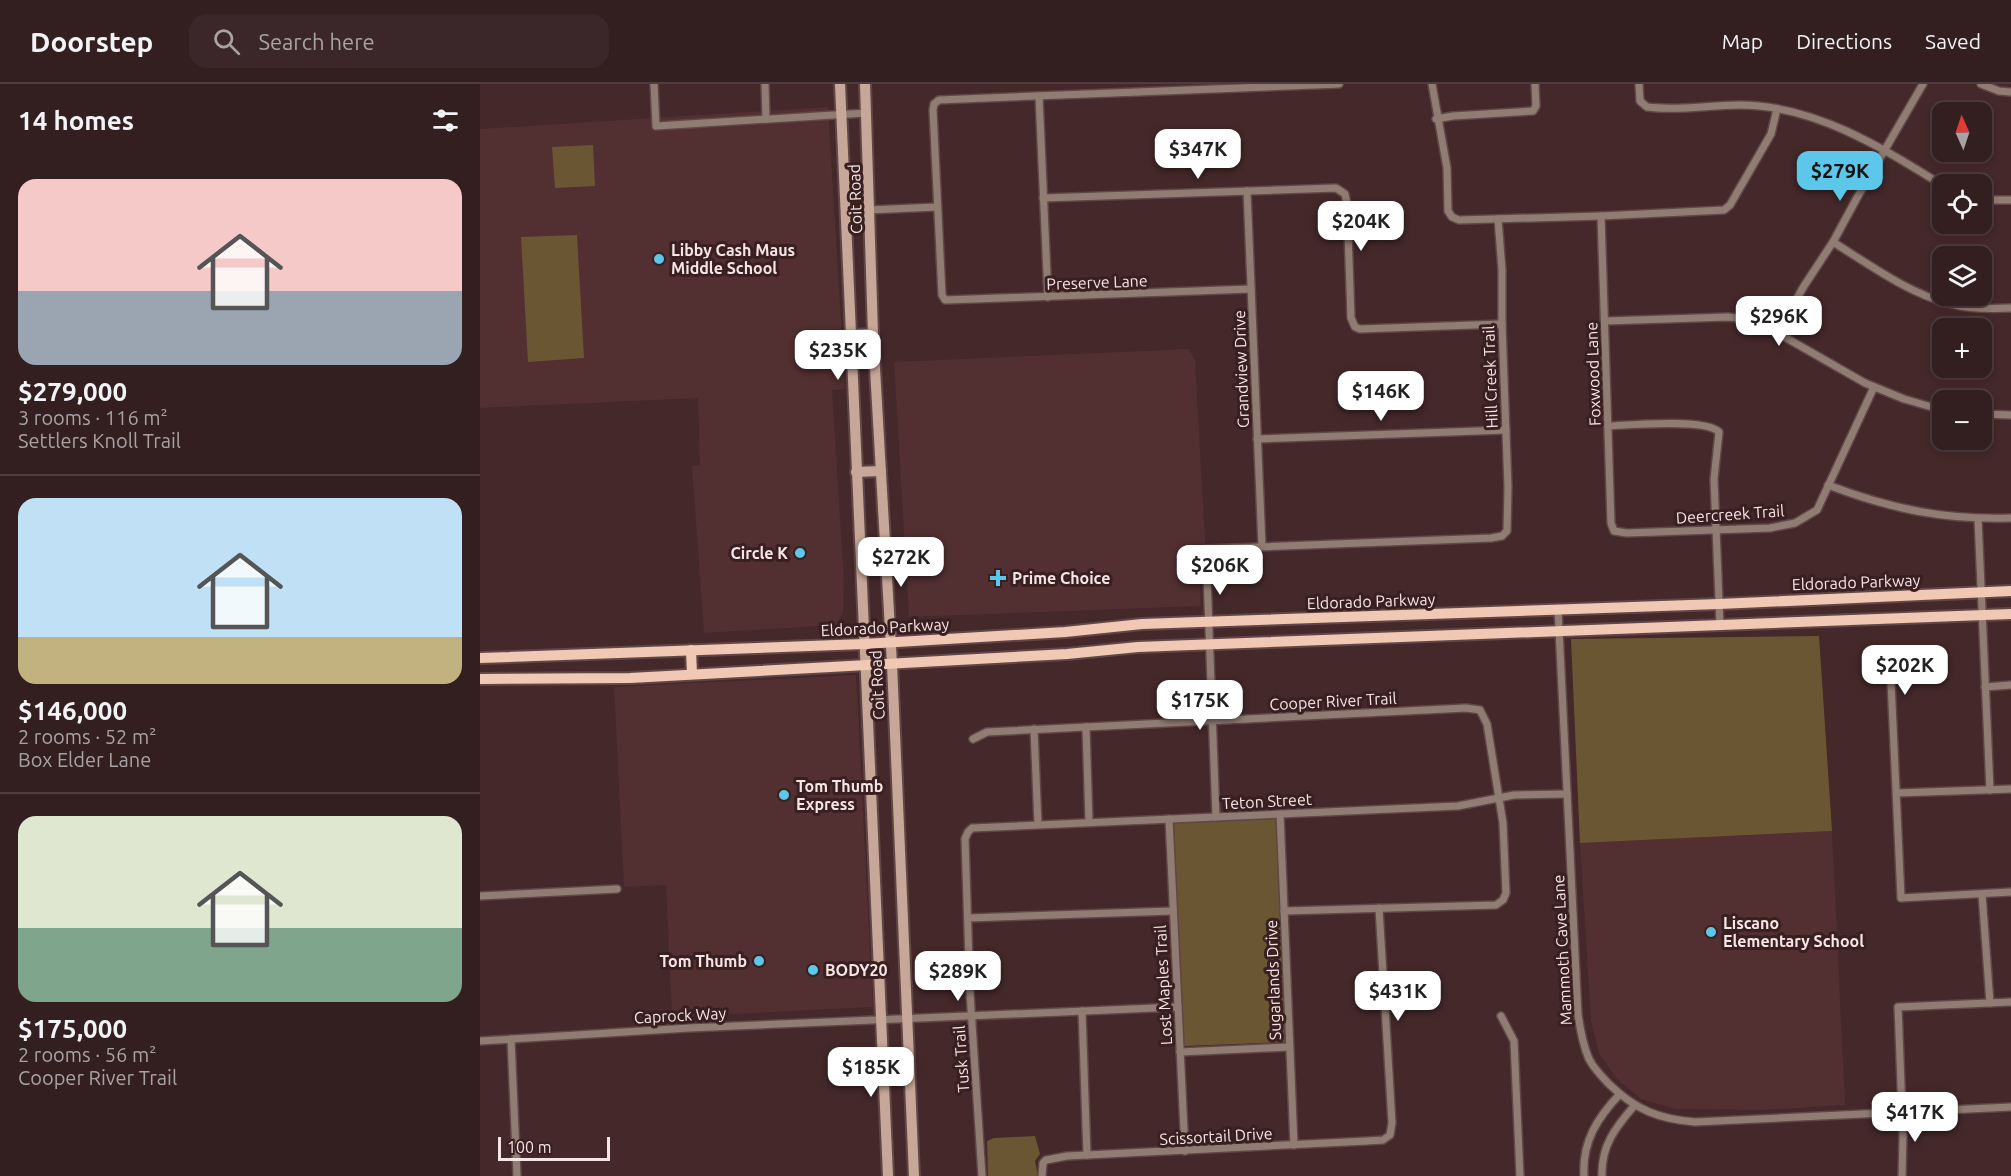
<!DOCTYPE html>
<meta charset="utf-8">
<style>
:root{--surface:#331e20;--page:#3b2729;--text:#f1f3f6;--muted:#a9a2a5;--line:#4e3c3e;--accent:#5cc7e8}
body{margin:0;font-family:Ubuntu,sans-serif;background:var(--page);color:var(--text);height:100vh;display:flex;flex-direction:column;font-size:22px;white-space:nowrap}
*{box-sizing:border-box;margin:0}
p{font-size:20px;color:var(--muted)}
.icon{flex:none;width:33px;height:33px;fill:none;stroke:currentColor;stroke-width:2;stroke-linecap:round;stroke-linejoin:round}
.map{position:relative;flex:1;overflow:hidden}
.sheet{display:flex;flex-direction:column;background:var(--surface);width:480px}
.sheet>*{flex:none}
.needle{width:39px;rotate:357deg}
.controls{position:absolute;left:1452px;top:18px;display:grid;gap:12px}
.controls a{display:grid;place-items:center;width:60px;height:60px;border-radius:12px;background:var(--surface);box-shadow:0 3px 9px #0003,0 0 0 2px var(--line);font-size:30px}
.scale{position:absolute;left:18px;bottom:15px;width:112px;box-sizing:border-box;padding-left:6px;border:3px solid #f7e4e4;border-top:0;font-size:16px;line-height:21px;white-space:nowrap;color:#f7e4e4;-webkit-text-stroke:4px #391f20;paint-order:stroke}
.price{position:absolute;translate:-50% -51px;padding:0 14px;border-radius:12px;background:#fff;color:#222;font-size:20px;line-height:39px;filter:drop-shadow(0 2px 3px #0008)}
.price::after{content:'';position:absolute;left:50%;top:36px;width:18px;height:14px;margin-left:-9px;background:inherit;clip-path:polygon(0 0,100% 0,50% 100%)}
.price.on{background:var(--accent);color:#111}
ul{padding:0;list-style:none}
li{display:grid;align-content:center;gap:12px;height:318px;padding:0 18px}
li+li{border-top:2px solid var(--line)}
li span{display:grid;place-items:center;height:186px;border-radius:18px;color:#555}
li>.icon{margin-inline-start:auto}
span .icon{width:108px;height:108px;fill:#fffc;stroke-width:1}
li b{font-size:26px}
h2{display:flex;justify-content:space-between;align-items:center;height:72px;padding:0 18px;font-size:26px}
header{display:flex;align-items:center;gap:36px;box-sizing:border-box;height:84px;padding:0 30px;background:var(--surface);border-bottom:2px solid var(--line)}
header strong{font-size:28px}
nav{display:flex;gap:33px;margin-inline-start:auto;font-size:21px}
.search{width:420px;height:54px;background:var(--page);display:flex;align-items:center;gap:15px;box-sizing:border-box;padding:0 21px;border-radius:18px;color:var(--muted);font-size:22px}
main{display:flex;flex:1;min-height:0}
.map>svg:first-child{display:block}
.built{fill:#522f31}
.green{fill:#6b5633}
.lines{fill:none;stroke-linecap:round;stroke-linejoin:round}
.street-casing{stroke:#614648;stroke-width:10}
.secondary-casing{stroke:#614648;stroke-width:14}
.primary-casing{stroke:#614648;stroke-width:14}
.street{stroke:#907c73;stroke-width:7}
.secondary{stroke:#c7a797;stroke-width:10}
.primary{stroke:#f0c8b3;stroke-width:10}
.poi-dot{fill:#5cc7e8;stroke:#391f20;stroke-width:2}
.labels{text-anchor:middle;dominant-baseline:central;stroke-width:6;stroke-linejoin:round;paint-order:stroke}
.street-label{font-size:16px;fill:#f7e4e4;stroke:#391f20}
.poi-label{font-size:16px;font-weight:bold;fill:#f7e4e4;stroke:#391f20;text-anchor:start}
</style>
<header>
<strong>Doorstep</strong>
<div class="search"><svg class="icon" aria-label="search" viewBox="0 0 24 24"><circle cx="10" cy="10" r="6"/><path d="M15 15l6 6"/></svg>Search here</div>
<nav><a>Map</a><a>Directions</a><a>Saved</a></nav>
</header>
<main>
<section class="sheet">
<h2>14 homes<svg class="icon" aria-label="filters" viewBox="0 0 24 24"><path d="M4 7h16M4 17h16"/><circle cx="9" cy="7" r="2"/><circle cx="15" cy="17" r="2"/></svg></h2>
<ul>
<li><span style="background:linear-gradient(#f6c9c9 60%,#9aa5b1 0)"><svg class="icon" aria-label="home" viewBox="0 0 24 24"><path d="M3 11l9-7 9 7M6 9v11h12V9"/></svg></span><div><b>$279,000</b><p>3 rooms · 116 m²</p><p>Settlers Knoll Trail</p></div></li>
<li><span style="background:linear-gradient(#bfe0f5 75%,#c2b280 0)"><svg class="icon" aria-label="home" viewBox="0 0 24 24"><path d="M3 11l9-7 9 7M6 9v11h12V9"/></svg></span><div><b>$146,000</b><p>2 rooms · 52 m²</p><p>Box Elder Lane</p></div></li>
<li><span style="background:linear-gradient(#dfe7d0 60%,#7fa58c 0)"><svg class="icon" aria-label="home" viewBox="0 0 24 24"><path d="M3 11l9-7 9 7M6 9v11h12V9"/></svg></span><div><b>$175,000</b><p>2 rooms · 56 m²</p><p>Cooper River Trail</p></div></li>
</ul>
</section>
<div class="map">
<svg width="1531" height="1092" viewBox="0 0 1531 1092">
<rect width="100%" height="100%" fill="#44282a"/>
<g class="built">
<polygon points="348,23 365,305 352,306 364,498 363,529 356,541 224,549 212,382 220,381 218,314 0,324 0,45"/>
<polygon points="709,265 715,277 725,457 719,475 721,522 429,533 414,278"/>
<polygon points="376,591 393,923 192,933 186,801 144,803 134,603"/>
<polygon points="1352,747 1365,1021 1285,1026 1196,1025 1161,1015 1136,994 1119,969 1111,937 1100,759"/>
</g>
<g class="green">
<polygon points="113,61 115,102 75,104 72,63"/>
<polygon points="97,151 104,274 48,278 41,153"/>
<polygon points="1339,552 1352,747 1100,759 1091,555"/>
<polygon points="796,735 805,958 703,962 694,739"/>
<polygon points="555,1052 560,1070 555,1077 558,1092 508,1092 507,1057 514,1054"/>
</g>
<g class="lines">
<defs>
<g id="street">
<polyline points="174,0 176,42 386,29"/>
<polyline points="285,0 286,35"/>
<polyline points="952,0 967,84 968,127 972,133 979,136 1121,132 1244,126 1250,121 1291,50 1297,25"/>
<path d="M1159,0L1160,17L1167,23C1197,27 1229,21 1259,21C1334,21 1401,63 1462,101"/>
<polyline points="1501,0 1519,7 1531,8"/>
<polyline points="559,12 568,213"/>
<polyline points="956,35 973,32 1053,27 1056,22 1055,0"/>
<polyline points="767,107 782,462"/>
<polyline points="563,114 856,104 865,110 867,120 871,234 875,243 880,245 1022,240"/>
<polyline points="1502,116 1531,116"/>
<polyline points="365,127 457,123"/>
<polyline points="1121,132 1131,439 1134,447 1147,449 1290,444 1315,439 1337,426 1394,303"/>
<path d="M1353,158C1390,181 1429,210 1471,220C1490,225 1512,225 1531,224"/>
<polyline points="771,205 465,216 462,211 453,26 454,20 459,16 507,14 859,0"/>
<polyline points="1125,237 1248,233 1275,236 1385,299 1424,315 1462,326"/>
<polyline points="1298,248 1324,202 1353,158 1378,112 1443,0"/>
<polyline points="1502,330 1531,331"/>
<path d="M1128,342C1149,341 1226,334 1239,348L1234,395L1240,542"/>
<polyline points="777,355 1026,346"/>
<path d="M1348,401C1411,425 1464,436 1531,434"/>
<polyline points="1498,435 1510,706"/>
<path d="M1078,525L1098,930C1100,945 1103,961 1109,975C1114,985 1123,994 1130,1001C1156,1026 1179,1035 1215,1038L1531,1023"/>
<polyline points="1410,576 1421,814 1531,808"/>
<polyline points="1505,603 1531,601"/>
<polyline points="606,643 609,738"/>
<polyline points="554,645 558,740"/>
<polyline points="493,655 507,648 986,624 1000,626 1007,640 1023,739 1026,809 1023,816 1016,821 804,827"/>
<polyline points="1417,709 1531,705"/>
<polyline points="800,730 814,1061"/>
<polyline points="736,733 726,465 1011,454 1022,452 1027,447 1028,403 1022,240 1022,186 1018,135"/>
<polyline points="689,735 705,1067"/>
<polyline points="1502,810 1510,919"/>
<polyline points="0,812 137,805"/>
<polyline points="488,834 693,827"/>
<polyline points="602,927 607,1071"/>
<polyline points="1021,932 1034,957 1040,1092"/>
<polyline points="31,955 37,1092"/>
<polyline points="0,957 209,944 698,923"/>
<polyline points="700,968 809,963"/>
<polyline points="502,1092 490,909 485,755 488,748 492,744 978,722 1034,711 1087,710"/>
<polyline points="562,1092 563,1079 566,1076 587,1072 887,1057 903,1056 910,1051 912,1039 899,824"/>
<path d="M1104,1092C1102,1058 1117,1034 1140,1010"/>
<path d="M1122,1092C1121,1062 1135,1044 1154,1022"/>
<polyline points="1422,1092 1423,1052 1418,923 1531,918"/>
</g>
<g id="secondary">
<polyline points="360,0 408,1092"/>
<polyline points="385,0 393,250 412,580 434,1092"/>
<polyline points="370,251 393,250"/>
<polyline points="376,388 401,387"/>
</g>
<g id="primary">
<polyline points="211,566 212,590"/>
<polyline points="0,574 384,560 585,548 662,540 1239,520 1531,507"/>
<polyline points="0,595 150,594 587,570 658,563 1531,530"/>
</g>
</defs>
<use href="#street" class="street-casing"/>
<use href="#secondary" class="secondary-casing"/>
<use href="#primary" class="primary-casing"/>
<use href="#street" class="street"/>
<use href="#secondary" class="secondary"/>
<use href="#primary" class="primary"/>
</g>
<g class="poi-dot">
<circle cx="179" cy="175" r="6"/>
<circle cx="320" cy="469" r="6"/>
<path d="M515 485h6v6h6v6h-6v6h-6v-6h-6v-6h6z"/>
<circle cx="304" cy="711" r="6"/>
<circle cx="1231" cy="848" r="6"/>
<circle cx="279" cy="877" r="6"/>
<circle cx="333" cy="886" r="6"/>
</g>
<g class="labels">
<g class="street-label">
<text transform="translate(375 115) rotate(-92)">Coit Road</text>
<text transform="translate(617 198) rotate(-2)">Preserve Lane</text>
<text transform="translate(761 285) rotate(-92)">Grandview Drive</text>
<text transform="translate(1113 290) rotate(-92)">Foxwood Lane</text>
<text transform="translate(1010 293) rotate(-92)">Hill Creek Trail</text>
<text transform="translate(1250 430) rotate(-4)">Deercreek Trail</text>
<text transform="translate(1376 498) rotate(-2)">Eldorado Parkway</text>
<text transform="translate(891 517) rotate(-2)">Eldorado Parkway</text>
<text transform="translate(405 543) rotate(-3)">Eldorado Parkway</text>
<text transform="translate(397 601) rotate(-93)">Coit Road</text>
<text transform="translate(853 617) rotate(-3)">Cooper River Trail</text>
<text transform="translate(787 717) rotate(-3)">Teton Street</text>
<text transform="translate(1082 866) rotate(-93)">Mammoth Cave Lane</text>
<text transform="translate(793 896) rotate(-92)">Sugarlands Drive</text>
<text transform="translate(683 901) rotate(-93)">Lost Maples Trail</text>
<text transform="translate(200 931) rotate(-3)">Caprock Way</text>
<text transform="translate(481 975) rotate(-94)">Tusk Trail</text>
<text transform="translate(736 1052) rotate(-3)">Scissortail Drive</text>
</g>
<g class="poi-label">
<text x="191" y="166">Libby Cash Maus<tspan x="191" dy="18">Middle School</tspan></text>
<text x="308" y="469" text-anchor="end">Circle K</text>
<text x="532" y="494">Prime Choice</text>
<text x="316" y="702">Tom Thumb<tspan x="316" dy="18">Express</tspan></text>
<text x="1243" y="839">Liscano<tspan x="1243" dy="18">Elementary School</tspan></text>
<text x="267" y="877" text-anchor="end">Tom Thumb</text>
<text x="345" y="886">BODY20</text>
</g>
</g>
</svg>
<div class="controls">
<a><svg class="needle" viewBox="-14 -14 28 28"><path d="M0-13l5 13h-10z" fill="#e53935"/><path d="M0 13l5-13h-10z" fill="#a9a2a5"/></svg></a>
<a><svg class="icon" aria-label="locate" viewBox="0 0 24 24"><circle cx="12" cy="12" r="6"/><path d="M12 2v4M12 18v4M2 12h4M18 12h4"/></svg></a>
<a><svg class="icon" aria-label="layers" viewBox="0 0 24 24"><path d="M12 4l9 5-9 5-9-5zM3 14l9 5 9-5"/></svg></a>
<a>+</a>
<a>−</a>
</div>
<div class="scale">100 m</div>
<b class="price" style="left:718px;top:96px">$347K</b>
<b class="price on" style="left:1360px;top:118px">$279K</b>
<b class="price" style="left:881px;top:168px">$204K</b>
<b class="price" style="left:1299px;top:263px">$296K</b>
<b class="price" style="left:358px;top:297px">$235K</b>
<b class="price" style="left:901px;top:338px">$146K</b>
<b class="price" style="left:421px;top:504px">$272K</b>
<b class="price" style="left:740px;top:512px">$206K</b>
<b class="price" style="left:1425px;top:612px">$202K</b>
<b class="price" style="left:720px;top:647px">$175K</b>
<b class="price" style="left:478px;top:918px">$289K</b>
<b class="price" style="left:918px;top:938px">$431K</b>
<b class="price" style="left:391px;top:1014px">$185K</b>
<b class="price" style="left:1435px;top:1059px">$417K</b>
</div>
</main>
